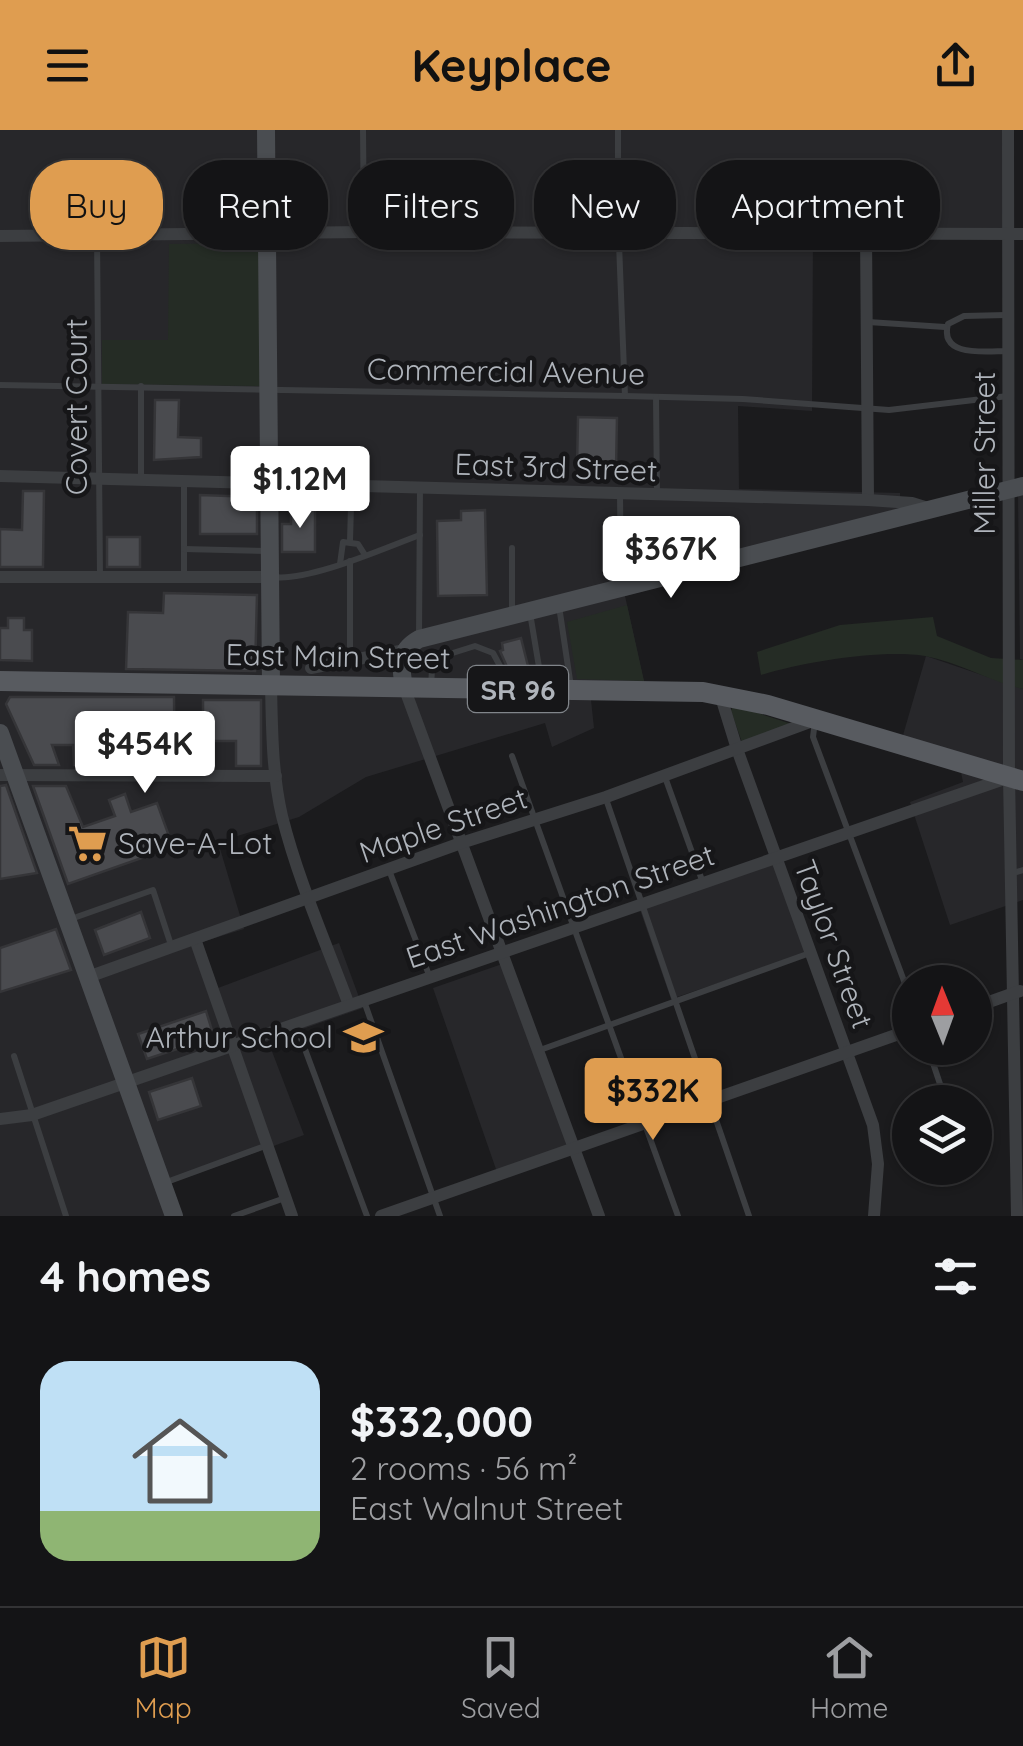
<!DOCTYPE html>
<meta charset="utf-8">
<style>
:root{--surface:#141416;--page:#1d1d1f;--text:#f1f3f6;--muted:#9d9ea1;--line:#333335;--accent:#df9d50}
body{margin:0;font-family:Quicksand,sans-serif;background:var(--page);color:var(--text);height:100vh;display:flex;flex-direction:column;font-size:38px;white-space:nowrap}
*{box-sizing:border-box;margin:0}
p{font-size:32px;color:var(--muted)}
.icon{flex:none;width:55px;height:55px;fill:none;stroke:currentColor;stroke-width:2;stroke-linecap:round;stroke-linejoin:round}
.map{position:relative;height:1086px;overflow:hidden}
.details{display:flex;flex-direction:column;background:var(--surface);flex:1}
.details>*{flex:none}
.guide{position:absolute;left:30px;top:30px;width:965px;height:90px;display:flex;gap:20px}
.needle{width:65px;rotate:359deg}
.tools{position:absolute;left:892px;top:835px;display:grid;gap:20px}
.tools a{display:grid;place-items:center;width:100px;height:100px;border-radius:50%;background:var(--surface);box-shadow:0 2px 8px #0004,0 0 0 2px var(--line);font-size:50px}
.price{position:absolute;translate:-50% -85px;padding:0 22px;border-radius:10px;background:#fff;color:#222;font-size:32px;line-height:65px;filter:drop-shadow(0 2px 5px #0008)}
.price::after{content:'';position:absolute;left:50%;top:60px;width:30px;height:22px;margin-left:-15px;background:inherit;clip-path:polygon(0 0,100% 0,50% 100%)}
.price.current{background:var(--accent);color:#111}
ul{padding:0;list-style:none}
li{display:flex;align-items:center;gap:30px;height:250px;padding:0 40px}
li span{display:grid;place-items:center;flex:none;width:280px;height:200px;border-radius:30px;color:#555}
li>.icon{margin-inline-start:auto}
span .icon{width:120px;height:120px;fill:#fffc;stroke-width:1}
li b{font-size:42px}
h2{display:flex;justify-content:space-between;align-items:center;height:120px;padding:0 40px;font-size:42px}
.chip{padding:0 35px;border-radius:40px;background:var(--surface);box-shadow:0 2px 8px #0004,0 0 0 2px var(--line);font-size:35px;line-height:90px}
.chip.current{background:var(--accent);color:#111}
header{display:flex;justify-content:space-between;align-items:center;height:130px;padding:0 40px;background:var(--accent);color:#111;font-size:45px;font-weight:700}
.dock{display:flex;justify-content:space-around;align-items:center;height:140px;border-top:2px solid var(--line);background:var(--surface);font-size:28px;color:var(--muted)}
.dock a{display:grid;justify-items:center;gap:5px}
.dock .current{color:var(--accent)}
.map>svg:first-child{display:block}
.built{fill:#27272a;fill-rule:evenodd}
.green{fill:#252c25}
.building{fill:#4a4b4f;stroke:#353538;stroke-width:2.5}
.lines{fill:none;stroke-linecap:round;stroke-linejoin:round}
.service{stroke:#3c3e41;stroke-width:6}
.minor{stroke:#3c3e41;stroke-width:12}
.secondary{stroke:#4a4d51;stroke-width:18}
.primary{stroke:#585b60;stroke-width:20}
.labels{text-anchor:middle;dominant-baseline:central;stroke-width:9;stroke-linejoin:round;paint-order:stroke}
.shield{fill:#161618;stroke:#81858a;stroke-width:2.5}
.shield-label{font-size:28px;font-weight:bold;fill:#afb4bb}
.street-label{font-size:30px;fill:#afb4bb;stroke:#161618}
.poi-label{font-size:30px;fill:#afb4bb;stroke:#161618;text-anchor:start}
</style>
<header><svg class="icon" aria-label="menu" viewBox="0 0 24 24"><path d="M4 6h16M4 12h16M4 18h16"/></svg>Keyplace<svg class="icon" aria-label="share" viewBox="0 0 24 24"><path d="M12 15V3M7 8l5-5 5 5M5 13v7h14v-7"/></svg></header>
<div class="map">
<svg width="1023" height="1086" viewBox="0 0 1023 1086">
<rect width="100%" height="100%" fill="#1b1b1d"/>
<g class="built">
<path d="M0,0H1006L1005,109L813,107L812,281L738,276L739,359L900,363V393L625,466L648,570H591L594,598L552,617L545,593L366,647L299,687L218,712L244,799L202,812L218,858L339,813L363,878L268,911L304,1005L171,1053L183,1086H0ZM102,210H169L102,254Z"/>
<polygon points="1023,363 1023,530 1020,529 1018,364"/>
<polygon points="926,526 1023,559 1023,770 950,795 910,672 963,652 958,628 901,612"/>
<polygon points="778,729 810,822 671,869 639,777"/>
<polygon points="505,833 568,1018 497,1042 433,858"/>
</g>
<g class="green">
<polygon points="261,113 260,256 102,254 102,210 168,210 169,114"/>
<polygon points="627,475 644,551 577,549 567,492"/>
<path d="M933,487L937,506L991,528L1023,530V559C990,552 959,532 925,526C882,519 803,532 761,545L757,522L840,495Z"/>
<polygon points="733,575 801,597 744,618 731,581"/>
</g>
<g class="building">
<polygon points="155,270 179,270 178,307 201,308 201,327 154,330"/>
<polygon points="578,287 617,288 616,339 577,338"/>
<polygon points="23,361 44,361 43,437 0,437 0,399 22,400"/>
<polygon points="200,365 257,367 257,404 200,404"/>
<polygon points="291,376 315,376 315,422 282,422 282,394 291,394"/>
<polygon points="485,380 487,465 438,466 437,391 461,390 461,381"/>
<rect x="107" y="407" width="33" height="30"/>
<polygon points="164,463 257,465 255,541 126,539 128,482 163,483"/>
<polygon points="8,488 24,488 24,500 32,500 32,531 0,530 0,498 8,498"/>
<polygon points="521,508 528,536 508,539 500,521 503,520 502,513"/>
<polygon points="10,567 174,567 175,636 150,636 149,627 114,627 114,635 74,635 73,615 52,615 59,635 34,635 6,574"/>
<polygon points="203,570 261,570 261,636 236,636 236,611 203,611"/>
<polygon points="6,655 37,743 0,749 0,656"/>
<polygon points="33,656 66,656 83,697 115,686 109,670 125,664 131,682 157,673 173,717 68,754"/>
<polygon points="141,782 150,808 104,825 95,800"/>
<polygon points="56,799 71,840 0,862 0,818"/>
<polygon points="206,881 214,907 147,929 138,904"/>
<polygon points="192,948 201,976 158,990 149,962"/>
</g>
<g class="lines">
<g class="service">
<polyline points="363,0 364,102"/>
<polyline points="618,0 618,88 625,266"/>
<polyline points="97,106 100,446"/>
<path d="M1006,185L964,186L948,194C939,228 986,221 1008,221"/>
<polyline points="868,192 945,197"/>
<polyline points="0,255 625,266 743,269 889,280 1008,266"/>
<polyline points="656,267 657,364"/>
<polyline points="141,349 141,256"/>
<polyline points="184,353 184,446"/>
<polyline points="342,356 343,366 351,376 350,411"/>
<polyline points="620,365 621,453"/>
<polyline points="512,418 512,485"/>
<polyline points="184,419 268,421"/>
<polyline points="340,434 343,412 358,414 365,425"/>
<path d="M273,447C309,452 384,418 420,405"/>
<polyline points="559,476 571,557"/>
<polyline points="530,483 542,555"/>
<polyline points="419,508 420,358"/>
<polyline points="350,528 350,431"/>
<polyline points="431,556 432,540 440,527 475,516 493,523 500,536 502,555"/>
<polyline points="815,591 813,607 910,867"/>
<polyline points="512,626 678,1086"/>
<polyline points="665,647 703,753"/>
<polyline points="606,669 749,1086"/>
<polyline points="389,740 429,845"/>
<polyline points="1013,743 1023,740"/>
<polyline points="68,790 153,760 172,818"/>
<polyline points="364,871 440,1086"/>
<polyline points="296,895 367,1086"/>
<polyline points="928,918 946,972"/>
<polyline points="540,920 810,823"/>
<polyline points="14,926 66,1086"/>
<polyline points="164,1053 265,1016"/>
<polyline points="234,1086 285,1068"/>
</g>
<g class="minor">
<polyline points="1008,0 1009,647 1017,1086"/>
<polyline points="866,102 868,370"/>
<polyline points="0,106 364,102 1023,104"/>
<polyline points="0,346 868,370 912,373 928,378"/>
<polyline points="0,447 269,447"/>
<polyline points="311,538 405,520"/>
<path d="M271,555C272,599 272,643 282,686C298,750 326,813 349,875"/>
<polyline points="404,557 599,1086"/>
<polyline points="720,564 737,619 873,995 878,1034 874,1086"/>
<polyline points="0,645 276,646"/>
<polyline points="195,809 292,1086"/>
<polyline points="88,847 461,713 606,667 815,590"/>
<polyline points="975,877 1020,861"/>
<polyline points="0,989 32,985 1007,648"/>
<polyline points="381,1086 910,900"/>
</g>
<g class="secondary">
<polyline points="266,0 271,555"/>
<path d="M404,557C400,535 398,521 419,509L1023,356"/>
<polyline points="0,603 174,1086"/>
</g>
<polyline class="primary" points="0,551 703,562 768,575 1023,651"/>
</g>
<defs>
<symbol id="supermarket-bare" viewBox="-9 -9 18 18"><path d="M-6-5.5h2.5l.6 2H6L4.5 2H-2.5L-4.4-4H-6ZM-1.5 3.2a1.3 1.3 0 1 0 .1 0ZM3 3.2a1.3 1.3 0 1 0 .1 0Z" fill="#df9d50" stroke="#161618" stroke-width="2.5" paint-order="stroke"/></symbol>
<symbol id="school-bare" viewBox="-9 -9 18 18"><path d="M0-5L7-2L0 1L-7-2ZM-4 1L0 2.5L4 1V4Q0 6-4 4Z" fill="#df9d50" stroke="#161618" stroke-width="2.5" paint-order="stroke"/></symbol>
</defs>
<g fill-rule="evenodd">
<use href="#supermarket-bare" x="60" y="686" width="55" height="55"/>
<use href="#school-bare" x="336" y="880" width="55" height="55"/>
</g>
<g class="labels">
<rect class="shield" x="468" y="536" width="100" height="46" rx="8"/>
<g class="shield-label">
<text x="518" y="559">SR 96</text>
</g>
<g class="street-label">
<text transform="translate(506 241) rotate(1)">Commercial Avenue</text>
<text transform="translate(76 277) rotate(-90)">Covert Court</text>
<text transform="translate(984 323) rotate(-90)">Miller Street</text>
<text transform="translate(556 337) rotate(2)">East 3rd Street</text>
<text transform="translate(338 526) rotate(1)">East Main Street</text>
<text transform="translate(443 695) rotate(-19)">Maple Street</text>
<text transform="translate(560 776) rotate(-19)">East Washington Street</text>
<text transform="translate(834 814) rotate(70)">Taylor Street</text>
</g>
<g class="poi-label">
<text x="118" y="713">Save-A-Lot</text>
<text x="333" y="907" text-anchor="end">Arthur School</text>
</g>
</g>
</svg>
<div class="tools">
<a><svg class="needle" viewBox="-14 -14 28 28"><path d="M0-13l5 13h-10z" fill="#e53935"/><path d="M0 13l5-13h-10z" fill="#9d9ea1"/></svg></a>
<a><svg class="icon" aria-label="layers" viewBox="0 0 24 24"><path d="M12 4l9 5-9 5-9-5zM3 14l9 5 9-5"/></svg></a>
</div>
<b class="price" style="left:300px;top:401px">$1.12M</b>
<b class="price" style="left:671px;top:471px">$367K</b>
<b class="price" style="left:145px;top:666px">$454K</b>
<b class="price current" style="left:653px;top:1013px">$332K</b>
<div class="guide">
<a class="chip current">Buy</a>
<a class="chip">Rent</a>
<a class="chip">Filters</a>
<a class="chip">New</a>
<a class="chip">Apartment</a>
</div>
</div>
<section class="details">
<h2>4 homes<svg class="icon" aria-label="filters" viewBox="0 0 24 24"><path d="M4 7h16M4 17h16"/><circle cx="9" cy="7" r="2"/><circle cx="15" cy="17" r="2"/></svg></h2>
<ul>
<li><span style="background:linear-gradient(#bfe0f5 75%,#8fb573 0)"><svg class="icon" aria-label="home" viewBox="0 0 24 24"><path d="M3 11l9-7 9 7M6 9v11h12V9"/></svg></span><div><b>$332,000</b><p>2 rooms · 56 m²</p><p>East Walnut Street</p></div></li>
</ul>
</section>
<nav class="dock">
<a class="current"><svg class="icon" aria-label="map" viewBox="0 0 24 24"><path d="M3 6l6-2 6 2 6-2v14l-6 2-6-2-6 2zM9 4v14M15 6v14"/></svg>Map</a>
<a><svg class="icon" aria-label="saved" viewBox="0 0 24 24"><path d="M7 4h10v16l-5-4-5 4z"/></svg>Saved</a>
<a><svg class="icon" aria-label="home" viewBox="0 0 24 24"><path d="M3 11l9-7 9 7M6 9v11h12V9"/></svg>Home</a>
</nav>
